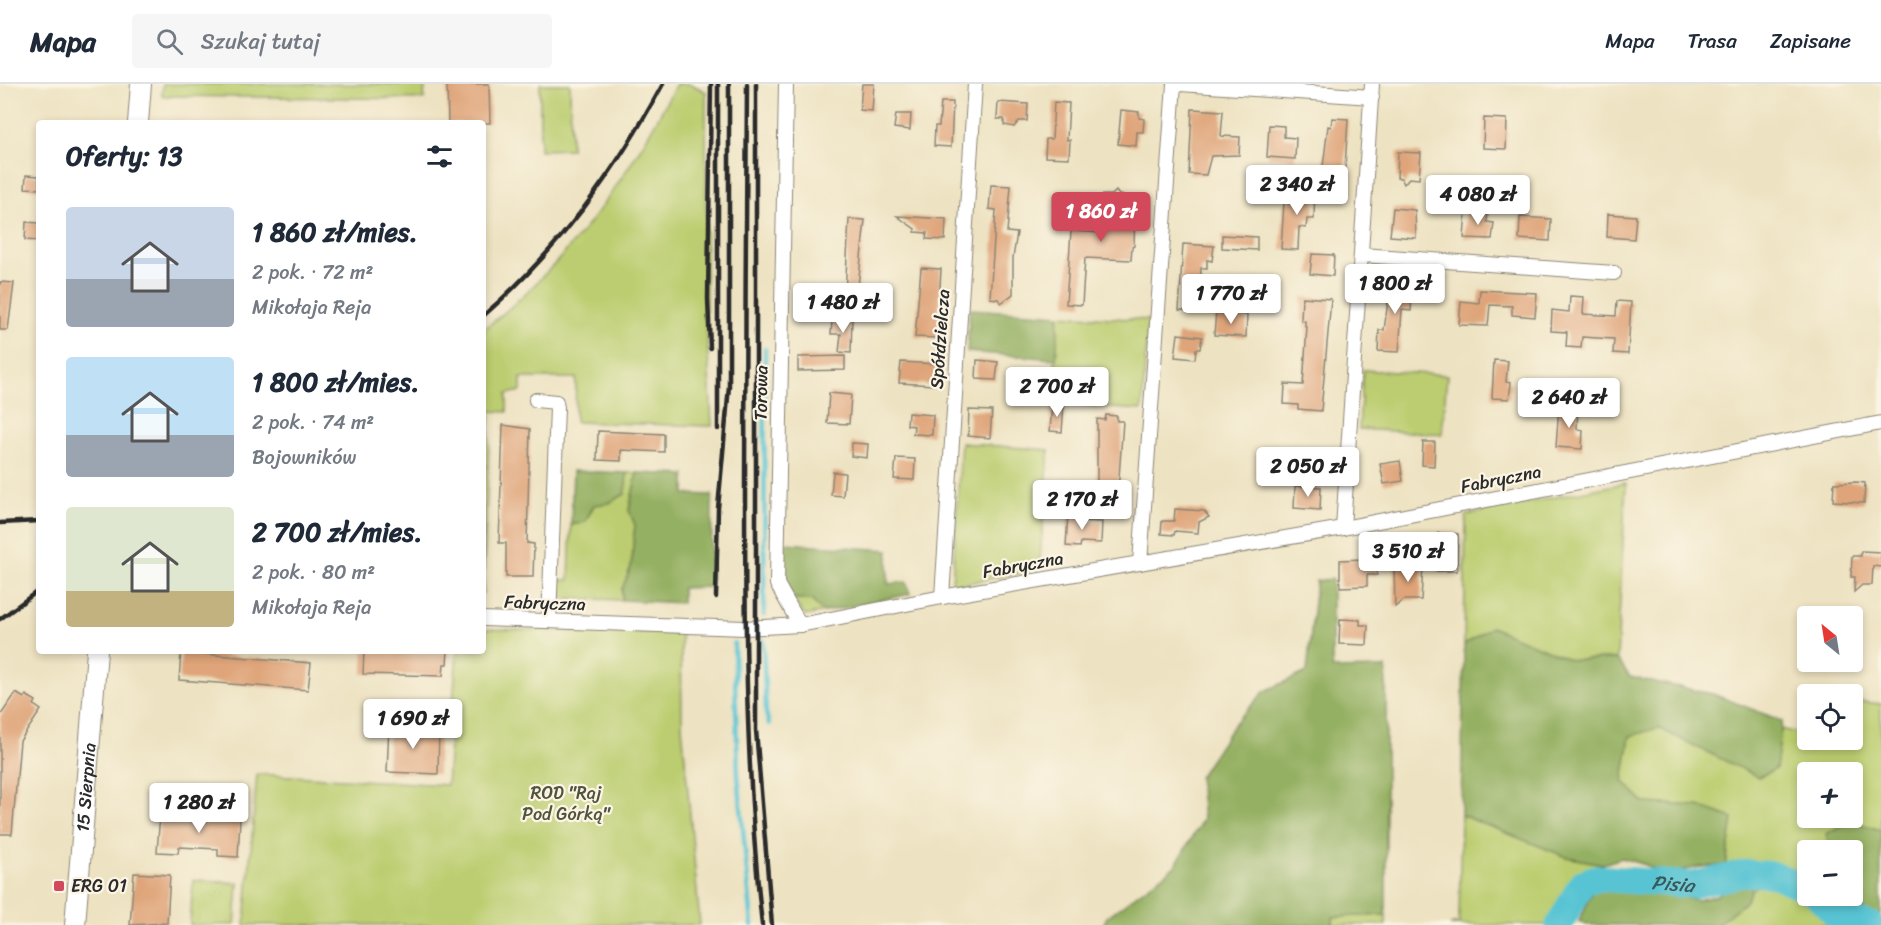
<!DOCTYPE html>
<html lang="pl">
<meta charset="utf-8">
<style>
:root{--surface:#fff;--page:#f6f6f7;--text:#1f2937;--muted:#747a83;--line:#e0e1e3;--accent:#d1495b}
body{margin:0;font-family:Sriracha,sans-serif;background:var(--page);color:var(--text);height:100vh;display:flex;flex-direction:column;font-size:22px;white-space:nowrap}
*{box-sizing:border-box;margin:0}
p{font-size:20px;color:var(--muted)}
.icon{flex:none;width:33px;height:33px;fill:none;stroke:currentColor;stroke-width:2;stroke-linecap:round;stroke-linejoin:round}
.map{position:relative;flex:1;overflow:hidden}
.drawer{position:absolute;left:36px;top:36px;width:450px;height:534px;display:flex;flex-direction:column;background:var(--surface);border-radius:6px;box-shadow:0 3px 9px #0003}
.drawer>*{flex:none}
.needle{width:39px;rotate:330deg}
.fabs{position:absolute;left:1797px;top:522px;display:grid;gap:12px}
.fabs a{display:grid;place-items:center;width:66px;height:66px;border-radius:6px;background:var(--surface);box-shadow:0 3px 9px #0003;font-size:30px}
.price{position:absolute;translate:-50% -51px;padding:0 14px;border-radius:6px;background:#fff;color:#222;font-size:20px;line-height:39px;filter:drop-shadow(0 2px 3px #0008)}
.price::after{content:'';position:absolute;left:50%;top:36px;width:18px;height:14px;margin-left:-9px;background:inherit;clip-path:polygon(0 0,100% 0,50% 100%)}
.price.on{background:var(--accent);color:#fff}
ul{padding:0;list-style:none}
li{display:flex;align-items:center;gap:18px;height:150px;padding:0 30px}
li span{display:grid;place-items:center;flex:none;width:168px;height:120px;border-radius:6px;color:#555}
li>.icon{margin-inline-start:auto}
span .icon{width:72px;height:72px;fill:#fffc;stroke-width:1}
li b{font-size:26px}
h2{display:flex;justify-content:space-between;align-items:center;height:72px;padding:0 30px;font-size:26px}
header{display:flex;align-items:center;gap:36px;box-sizing:border-box;height:84px;padding:0 30px;background:var(--surface);border-bottom:2px solid var(--line)}
header strong{font-size:28px}
nav{display:flex;gap:33px;margin-inline-start:auto;font-size:21px}
.search{width:420px;height:54px;background:var(--page);display:flex;align-items:center;gap:15px;box-sizing:border-box;padding:0 21px;border-radius:6px;color:var(--muted);font-size:22px}
.map>svg:first-child{display:block}
.green{fill:#bbcd70;stroke:#737c4e;stroke-width:1.5;fill-rule:evenodd}
.forest{fill:#94b062;stroke:#606e46;stroke-width:1.5}
.lines{fill:none;stroke-linecap:round;stroke-linejoin:round}
.stream{stroke:#59c4d3;stroke-width:4.5}
.river{stroke:#59c4d3;stroke-width:27}
.building{fill:#dfa479}
.minor-casing{stroke:#8c8676;stroke-width:16}
.secondary-casing{stroke:#8c8676;stroke-width:22}
.minor{stroke:#fff;stroke-width:14}
.secondary{stroke:#fff;stroke-width:20}
.rail{stroke:#2b2b2b;stroke-width:4.5}
.poi-dot{fill:#d1495b;stroke:#fcf5e5;stroke-width:2}
.labels{text-anchor:middle;dominant-baseline:central;stroke-width:4.5;stroke-linejoin:round;paint-order:stroke}
.street-label{font-size:18px;fill:#2b2b2b;stroke:#fcf5e5}
.park-label{font-size:18px;fill:#4f543c;stroke:#fcf5e5}
.poi-label{font-size:18px;fill:#2b2b2b;stroke:#fcf5e5;text-anchor:start}
.water-label{font-size:20px;font-style:italic;fill:#39595d;stroke:#fcf5e5}
</style>
<header>
<strong>Mapa</strong>
<div class="search"><svg class="icon" aria-label="search" viewBox="0 0 24 24"><circle cx="10" cy="10" r="6"/><path d="M15 15l6 6"/></svg>Szukaj tutaj</div>
<nav><a>Mapa</a><a>Trasa</a><a>Zapisane</a></nav>
</header>
<div class="map">
<svg width="1881" height="841" viewBox="0 0 1881 841">
<rect width="100%" height="100%" fill="#fcf5e5"/>
<filter id="ink" filterUnits="userSpaceOnUse"><feTurbulence type="fractalNoise" baseFrequency=".0167" numOctaves="2"/><feDisplacementMap in="SourceGraphic" scale="12" xChannelSelector="R" yChannelSelector="G"/><feConvolveMatrix kernelMatrix="1 2 1 2 8 2 1 2 1" color-interpolation-filters="sRGB"/></filter>
<filter id="wash" filterUnits="userSpaceOnUse"><feTurbulence type="fractalNoise" baseFrequency=".008" numOctaves="4" result="noise"/><feDisplacementMap in="SourceGraphic" scale="24" xChannelSelector="R" yChannelSelector="G"/><feGaussianBlur stdDeviation="1.35" result="paint"/><feColorMatrix in="noise" values="0 0 0 0 0 0 0 0 0 0 0 0 0 0 0 0 0 1.4 0 .05"/><feComposite in="paint" operator="in"/></filter>
<g filter="url(#wash)">
<rect width="100%" height="100%" fill="#ede2c1"/>
<g class="green">
<polygon points="163,0 425,0 424,15 162,12"/>
<polygon points="540,0 570,0 571,65 540,66"/>
<path d="M676,0H691L706,8V235L712,342L575,338L576,294H521V307L507,310V328L490,327L483,510V246C566,182 629,93 676,0Z"/>
<polygon points="1059,231 1148,236 1142,326 1052,320"/>
<polygon points="1363,286 1447,291 1442,350 1359,345"/>
<polygon points="961,359 1049,366 1039,485 952,502"/>
<polygon points="627,389 637,389 629,426 635,441 631,483 622,505 622,516 558,514 558,496 569,496 571,441 585,438 594,421 609,419 625,410"/>
<polygon points="1626,399 1617,575 1571,576 1491,543 1464,561 1466,431"/>
<polygon points="792,514 811,516 824,528 805,532"/>
<polygon points="483,545 681,549 682,642 700,841 245,841 257,690 447,701 457,567 483,567"/>
<path d="M1853,617L1881,620V746L1850,737L1826,750L1830,766H1808L1807,794L1773,780L1726,781L1733,734L1698,722L1644,719L1623,697L1630,652L1658,643L1758,693L1776,685L1781,645L1804,651L1807,620L1808,656H1852ZM1808,688H1852V734H1808Z"/>
<polygon points="1461,731 1567,773 1603,780 1587,786 1549,841 1450,841 1459,839"/>
<polygon points="193,796 238,799 235,841 190,841"/>
<path d="M1764,798C1792,808 1817,815 1832,841H1716L1745,818L1752,805Z"/>
<polygon points="1853,802 1867,834 1839,824 1829,812 1852,812"/>
<polygon points="1386,831 1386,841 1333,841 1333,833"/>
</g>
<g class="forest">
<polygon points="970,225 1059,231 1056,275 967,268"/>
<polygon points="573,387 627,389 625,410 609,419 594,421 585,438 571,441"/>
<polygon points="637,389 685,391 685,410 712,411 711,503 682,504 682,519 622,516 622,505 631,483 635,441 629,426"/>
<polygon points="784,459 888,466 888,500 906,498 910,510 824,528 811,516 792,514 783,494"/>
<polygon points="1332,495 1332,585 1386,584 1386,831 1333,833 1333,841 1103,841 1107,833 1175,782 1203,735 1199,693 1235,639 1265,607 1307,588 1316,497"/>
<polygon points="1491,543 1571,576 1617,575 1630,593 1713,610 1782,637 1776,685 1758,693 1658,644 1630,652 1623,697 1644,719 1698,722 1733,734 1726,781 1699,783 1664,791 1646,781 1622,774 1603,780 1567,773 1461,731 1464,561"/>
<polygon points="1850,737 1881,746 1881,836 1867,834 1853,802 1852,766 1830,766 1826,750"/>
<polygon points="1747,796 1752,805 1745,818 1716,841 1586,841 1579,837 1594,805 1655,806 1697,816 1716,812 1729,800"/>
</g>
<g class="lines">
<g class="stream">
<polyline points="764,531 765,265"/>
<polyline points="763,556 766,629 769,640"/>
<polyline points="734,559 738,691 752,841"/>
</g>
<g class="river">
<polyline points="1818,812 1839,834 1871,841"/>
<path id="s1" d="M1559,841L1582,799L1596,794L1692,801L1748,789L1775,791L1808,805"/>
</g>
</g>
<g id="blocks">
<g class="building">
<polygon points="447,0 489,0 490,39 448,39"/>
<polygon points="862,0 874,0 872,27 860,26"/>
<polygon points="941,18 953,18 951,63 934,62 935,42 939,42"/>
<polygon points="998,18 1028,20 1027,37 1019,37 1014,43 1004,41 1004,35 997,35"/>
<polygon points="1054,18 1069,19 1067,56 1070,56 1069,74 1045,73 1046,55 1052,55"/>
<polygon points="1192,25 1223,27 1221,52 1240,53 1239,71 1211,72 1206,91 1189,90"/>
<polygon points="1121,26 1139,28 1139,34 1144,35 1143,48 1137,48 1136,62 1118,60"/>
<polygon points="896,30 911,30 910,46 894,44"/>
<polygon points="1332,34 1348,35 1344,101 1321,99 1328,42 1331,43"/>
<polygon points="1484,34 1507,35 1506,65 1483,64"/>
<polygon points="1269,41 1284,42 1284,53 1296,54 1295,75 1267,73"/>
<polygon points="1398,68 1421,69 1419,95 1409,94 1404,100 1401,94 1397,94"/>
<polygon points="26,91 39,92 39,105 25,104"/>
<polygon points="1300,100 1315,101 1314,135 1307,135 1306,144 1299,143 1298,166 1281,165 1284,118 1290,119 1290,111 1299,111"/>
<polygon points="991,101 1011,102 1007,148 1017,149 1013,174 1013,210 1001,219 998,215 990,214 996,126 989,125"/>
<polygon points="1116,107 1119,111 1128,112 1129,125 1135,126 1134,162 1132,163 1131,176 1085,174 1082,221 1066,220 1071,147 1100,149 1103,111 1112,111"/>
<polygon points="1393,124 1415,126 1416,154 1390,152"/>
<polygon points="1466,127 1488,128 1487,138 1494,139 1492,155 1464,154"/>
<polygon points="1608,130 1636,132 1634,155 1607,153"/>
<polygon points="897,132 946,135 945,156 926,155 927,149 915,148 915,145"/>
<polygon points="1520,133 1551,135 1550,157 1519,155"/>
<polygon points="849,135 865,136 857,212 845,211"/>
<polygon points="26,138 39,139 39,157 25,156"/>
<polygon points="1222,151 1257,153 1257,166 1222,164"/>
<polygon points="1183,160 1214,162 1212,177 1207,176 1207,184 1201,184 1199,227 1179,226"/>
<polygon points="1312,170 1334,171 1333,192 1310,190"/>
<polygon points="921,184 941,185 937,254 915,253"/>
<polygon points="1391,195 1410,196 1409,211 1412,211 1411,227 1402,226 1399,268 1378,267 1379,246 1384,246"/>
<polygon points="0,198 14,199 8,246 0,246"/>
<polygon points="1480,206 1537,209 1535,233 1512,231 1512,222 1490,221 1488,242 1459,241 1461,217 1479,219"/>
<polygon points="1570,212 1584,213 1583,230 1616,232 1617,217 1631,218 1628,270 1613,269 1614,255 1582,253 1581,264 1566,263 1567,248 1551,247 1552,226 1569,228"/>
<polygon points="1302,213 1331,215 1321,327 1298,325 1298,321 1284,320 1285,300 1303,301 1307,243 1305,243 1305,237 1301,237"/>
<polygon points="1216,227 1247,231 1246,253 1214,251"/>
<polygon points="844,234 852,234 851,269 839,268 841,250 831,250 832,236 843,236"/>
<polygon points="1178,250 1202,253 1200,265 1196,265 1195,275 1175,273"/>
<polygon points="845,272 845,286 798,287 798,273"/>
<polygon points="977,276 998,278 996,296 976,295"/>
<polygon points="1494,276 1508,277 1506,298 1511,299 1509,315 1492,314"/>
<polygon points="901,278 936,280 934,301 899,299"/>
<polygon points="829,309 851,311 849,340 827,339"/>
<polygon points="1052,320 1064,320 1062,348 1050,347"/>
<polygon points="1559,321 1578,323 1577,345 1583,346 1582,365 1556,363"/>
<polygon points="969,326 992,327 990,354 968,352"/>
<polygon points="908,329 933,331 932,351 913,350 914,342 907,341"/>
<polygon points="1106,331 1117,332 1117,337 1123,337 1118,407 1097,406 1097,335 1105,336"/>
<polygon points="503,341 530,345 527,459 534,460 533,493 506,493 506,459 499,459"/>
<polygon points="598,347 664,350 664,368 621,366 621,377 597,376"/>
<polygon points="1423,358 1435,358 1434,382 1422,381"/>
<polygon points="852,359 868,360 867,374 851,372"/>
<polygon points="896,374 915,375 914,396 894,395"/>
<polygon points="1400,377 1403,397 1384,400 1380,380"/>
<polygon points="833,388 845,389 843,412 831,411"/>
<polygon points="1856,398 1865,399 1864,419 1833,417 1834,399"/>
<polygon points="1046,399 1071,401 1069,425 1044,423"/>
<polygon points="1295,402 1321,403 1320,426 1294,424"/>
<polygon points="1175,425 1204,427 1209,433 1199,438 1198,449 1175,447 1174,451 1161,450 1162,437 1174,437"/>
<polygon points="1068,430 1082,431 1082,437 1102,438 1101,459 1081,458 1080,463 1066,462"/>
<polygon points="1438,449 1458,450 1457,487 1437,487"/>
<polygon points="1861,467 1881,468 1881,483 1873,482 1872,501 1862,501 1854,508 1855,493 1851,493 1852,472 1861,472"/>
<polygon points="1364,471 1377,471 1377,491 1367,491 1367,502 1340,503 1340,476 1364,475"/>
<polygon points="1394,482 1423,482 1421,516 1404,516 1395,523"/>
<polygon points="1340,535 1360,536 1360,541 1368,541 1367,561 1339,560"/>
<polygon points="364,567 448,567 447,580 444,580 443,592 363,590"/>
<polygon points="181,568 311,579 308,606 179,596"/>
<polygon points="16,609 24,614 26,611 36,617 34,621 41,626 20,657 12,750 0,750 0,632"/>
<polygon points="389,641 439,643 438,690 387,688"/>
<polygon points="160,730 240,735 238,773 218,772 218,765 179,763 178,769 157,768"/>
<polygon points="134,789 170,791 167,839 130,841"/>
</g>
</g>
</g>
<g filter="url(#ink)">
<use href="#blocks" fill-opacity="0" stroke="#8c8676" stroke-width="1.5"/>
<g class="lines">
<defs>
<g id="minor">
<polyline points="786,0 777,500 800,541"/>
<polyline points="1180,0 1372,13"/>
<polyline points="1362,171 1614,189"/>
<polyline points="536,316 556,318 557,324 549,537"/>
<polyline points="1343,444 1372,0"/>
<polyline points="1140,479 1174,0"/>
<polyline points="942,513 975,0"/>
<polyline points="483,535 745,544 800,541 942,513 1343,444 1881,339"/>
</g>
<g id="secondary">
<polyline points="138,39 141,0"/>
<path id="s2" d="M75,841L97,567"/>
</g>
</defs>
<use href="#minor" class="minor-casing"/>
<use href="#secondary" class="secondary-casing"/>
<use href="#minor" class="minor"/>
<use href="#secondary" class="secondary"/>
<g class="rail">
<path d="M747,0C746,133 745,265 745,398C745,546 746,693 762,841"/>
<polyline points="756,0 756,646 772,841"/>
<path d="M483,232C559,166 615,88 663,0"/>
<polyline points="710,264 708,215 711,0"/>
<polyline points="718,345 718,0"/>
<polyline points="0,439 39,437"/>
<polyline points="716,513 718,424 729,302 729,0"/>
<polyline points="0,535 39,506"/>
</g>
</g>
</g>
<rect class="poi-dot" x="53" y="796" width="12" height="12" rx="3"/>
<g class="labels">
<g class="street-label">
<text transform="translate(940 255) rotate(-86)">Spółdzielcza</text>
<text transform="translate(761 309) rotate(-89)">Torowa</text>
<text transform="translate(1501 395) rotate(-11)">Fabryczna</text>
<text transform="translate(1023 481) rotate(-10)">Fabryczna</text>
<text transform="translate(545 519) rotate(2)">Fabryczna</text>
<text stroke="none"><textPath href="#s2" startOffset="138">15 Sierpnia</textPath></text>
</g>
<g class="park-label">
<text x="566" y="709">ROD "Raj<tspan x="566" dy="21">Pod Górką"</tspan></text>
</g>
<g class="poi-label">
<text x="71" y="802">ERG 01</text>
</g>
<g class="water-label">
<text stroke="none"><textPath href="#s1" startOffset="140">Pisia</textPath></text>
</g>
</g>
</svg>
<div class="fabs">
<a><svg class="needle" viewBox="-14 -14 28 28"><path d="M0-13l5 13h-10z" fill="#e53935"/><path d="M0 13l5-13h-10z" fill="#747a83"/></svg></a>
<a><svg class="icon" aria-label="locate" viewBox="0 0 24 24"><circle cx="12" cy="12" r="6"/><path d="M12 2v4M12 18v4M2 12h4M18 12h4"/></svg></a>
<a>+</a>
<a>−</a>
</div>
<b class="price" style="left:1297px;top:132px">2 340 zł</b>
<b class="price" style="left:1478px;top:142px">4 080 zł</b>
<b class="price on" style="left:1101px;top:159px">1 860 zł</b>
<b class="price" style="left:1395px;top:231px">1 800 zł</b>
<b class="price" style="left:1231px;top:241px">1 770 zł</b>
<b class="price" style="left:843px;top:250px">1 480 zł</b>
<b class="price" style="left:1057px;top:334px">2 700 zł</b>
<b class="price" style="left:1569px;top:345px">2 640 zł</b>
<b class="price" style="left:1308px;top:414px">2 050 zł</b>
<b class="price" style="left:1082px;top:447px">2 170 zł</b>
<b class="price" style="left:1408px;top:499px">3 510 zł</b>
<b class="price" style="left:413px;top:666px">1 690 zł</b>
<b class="price" style="left:199px;top:750px">1 280 zł</b>
<section class="drawer">
<h2>Oferty: 13<svg class="icon" aria-label="filters" viewBox="0 0 24 24"><path d="M4 7h16M4 17h16"/><circle cx="9" cy="7" r="2"/><circle cx="15" cy="17" r="2"/></svg></h2>
<ul>
<li><span style="background:linear-gradient(#c9d6e8 60%,#9aa5b1 0)"><svg class="icon" aria-label="home" viewBox="0 0 24 24"><path d="M3 11l9-7 9 7M6 9v11h12V9"/></svg></span><div><b>1 860 zł/mies.</b><p>2 pok. · 72 m²</p><p>Mikołaja Reja</p></div></li>
<li><span style="background:linear-gradient(#bfe0f5 65%,#9aa5b1 0)"><svg class="icon" aria-label="home" viewBox="0 0 24 24"><path d="M3 11l9-7 9 7M6 9v11h12V9"/></svg></span><div><b>1 800 zł/mies.</b><p>2 pok. · 74 m²</p><p>Bojowników</p></div></li>
<li><span style="background:linear-gradient(#dfe7d0 70%,#c2b280 0)"><svg class="icon" aria-label="home" viewBox="0 0 24 24"><path d="M3 11l9-7 9 7M6 9v11h12V9"/></svg></span><div><b>2 700 zł/mies.</b><p>2 pok. · 80 m²</p><p>Mikołaja Reja</p></div></li>
</ul>
</section>
</div>
